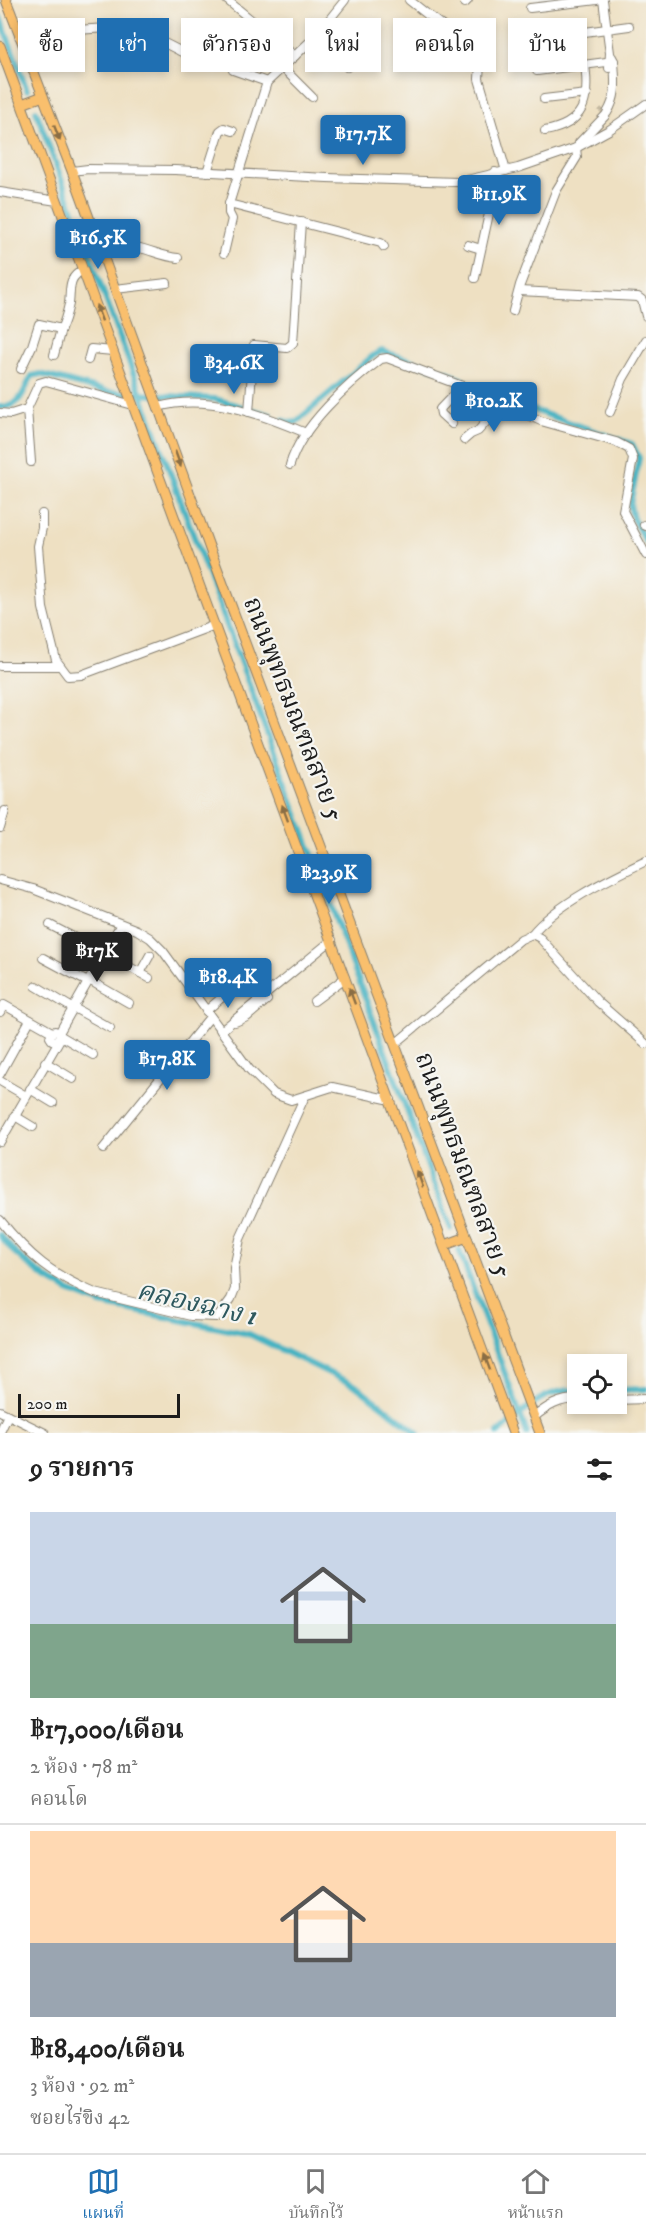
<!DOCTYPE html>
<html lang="th">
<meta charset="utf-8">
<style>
:root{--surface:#fff;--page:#f6f6f6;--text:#222;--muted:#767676;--line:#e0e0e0;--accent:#1f6fb2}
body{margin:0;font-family:"IM FELL DW Pica","Noto Serif Thai",serif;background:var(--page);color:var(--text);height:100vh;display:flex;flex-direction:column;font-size:22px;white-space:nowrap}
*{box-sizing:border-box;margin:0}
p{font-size:20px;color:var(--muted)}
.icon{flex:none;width:33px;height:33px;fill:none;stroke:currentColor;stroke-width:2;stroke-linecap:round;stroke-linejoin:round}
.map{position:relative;height:1433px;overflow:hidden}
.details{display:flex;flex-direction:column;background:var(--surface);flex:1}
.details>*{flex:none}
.banner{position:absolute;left:18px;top:18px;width:610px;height:54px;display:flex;gap:12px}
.tools{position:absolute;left:567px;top:1354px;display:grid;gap:12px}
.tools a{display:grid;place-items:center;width:60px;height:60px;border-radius:0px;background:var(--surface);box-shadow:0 3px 9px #0003;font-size:30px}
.scale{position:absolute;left:18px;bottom:15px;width:162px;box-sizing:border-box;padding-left:6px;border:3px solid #1c1c1c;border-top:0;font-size:16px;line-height:21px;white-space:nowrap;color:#1c1c1c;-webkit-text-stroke:4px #f6f6f2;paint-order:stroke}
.price{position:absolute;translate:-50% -51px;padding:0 14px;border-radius:6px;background:var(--accent);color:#fff;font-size:20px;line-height:39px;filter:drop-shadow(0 2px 3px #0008)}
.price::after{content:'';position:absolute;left:50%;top:36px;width:18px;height:14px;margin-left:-9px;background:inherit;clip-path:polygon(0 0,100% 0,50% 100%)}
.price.on{background:#222;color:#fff}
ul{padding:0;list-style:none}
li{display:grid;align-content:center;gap:12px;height:318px;padding:0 30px}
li+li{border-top:2px solid var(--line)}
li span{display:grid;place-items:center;height:186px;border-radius:0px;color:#555}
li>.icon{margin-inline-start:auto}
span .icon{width:108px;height:108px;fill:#fffc;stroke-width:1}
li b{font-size:26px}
h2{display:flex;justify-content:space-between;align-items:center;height:72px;padding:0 30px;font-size:26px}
.pill{padding:0 21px;border-radius:0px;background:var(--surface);box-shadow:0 3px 9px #0003;font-size:21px;line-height:54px}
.pill.on{background:var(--accent);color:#fff}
.tabs{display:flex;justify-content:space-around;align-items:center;height:84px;border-top:2px solid var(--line);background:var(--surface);font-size:16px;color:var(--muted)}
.tabs a{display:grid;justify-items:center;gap:3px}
.tabs .on{color:var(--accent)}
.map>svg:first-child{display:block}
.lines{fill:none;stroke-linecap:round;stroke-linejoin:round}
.canal{stroke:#46b3c2;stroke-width:6}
.minor-tunnel{stroke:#c4b9a1;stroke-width:8;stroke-dasharray:8 4;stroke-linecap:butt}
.minor-casing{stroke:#857e6f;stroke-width:10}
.major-casing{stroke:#857e6f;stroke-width:11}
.minor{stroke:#fff;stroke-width:8}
.major{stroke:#f9bf6d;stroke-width:9}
.oneway{fill:#8a6e44}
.labels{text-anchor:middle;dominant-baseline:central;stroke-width:4.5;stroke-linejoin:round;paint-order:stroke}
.street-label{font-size:26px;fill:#1c1c1c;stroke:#f6f6f2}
.water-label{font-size:27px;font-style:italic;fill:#2d585e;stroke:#f6f6f2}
</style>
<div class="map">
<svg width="646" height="1433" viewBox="0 0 646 1433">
<rect width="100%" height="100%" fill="#f6f6f2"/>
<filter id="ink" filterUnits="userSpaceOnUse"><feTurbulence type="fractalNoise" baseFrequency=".0167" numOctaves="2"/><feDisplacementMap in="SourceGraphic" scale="12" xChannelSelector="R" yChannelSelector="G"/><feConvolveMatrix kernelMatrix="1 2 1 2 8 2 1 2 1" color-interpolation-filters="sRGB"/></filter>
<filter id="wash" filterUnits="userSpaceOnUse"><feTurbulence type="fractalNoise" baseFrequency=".008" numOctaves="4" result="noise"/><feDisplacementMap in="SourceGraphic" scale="24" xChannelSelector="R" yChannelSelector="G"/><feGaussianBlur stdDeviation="1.35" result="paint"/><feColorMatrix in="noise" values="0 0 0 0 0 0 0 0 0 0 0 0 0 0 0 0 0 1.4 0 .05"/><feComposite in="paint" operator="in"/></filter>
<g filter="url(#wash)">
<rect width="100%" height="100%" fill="#eee0c2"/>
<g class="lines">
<g class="canal">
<polyline points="0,17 27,90"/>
<polyline points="36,111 451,1229"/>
<path d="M0,407C21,408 23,391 32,376L40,374L108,392L215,399L270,415"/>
<polyline points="283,420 289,423 296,422 374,355 382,351 447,372 490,395 632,444 639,458 630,505 633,519 646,542"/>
<polyline points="0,1235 13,1251 29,1265 46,1278 68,1291 101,1304 249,1334 356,1386 418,1433"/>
<polyline points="459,1250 527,1433"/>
<polyline points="616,1390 646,1389"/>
<path d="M498,1433C524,1412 542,1388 578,1390"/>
</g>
</g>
</g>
<g filter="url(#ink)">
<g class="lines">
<polyline class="minor-tunnel" points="601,113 604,110"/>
<defs>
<g id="minor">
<polyline points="227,0 295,56"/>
<polyline points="345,0 317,35 267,82 229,204 381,243 384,247"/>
<polyline points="409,0 465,44"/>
<polyline points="603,0 610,53 609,68"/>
<polyline points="465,3 468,0"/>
<polyline points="530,8 597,0"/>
<polyline points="317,35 347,67"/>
<path d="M19,36C57,34 98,23 136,32C153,36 168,45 184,53"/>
<polyline points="533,39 629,26"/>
<polyline points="485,55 480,63 479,79 506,171"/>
<polyline points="252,61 257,54 266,51 312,97"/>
<polyline points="233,70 267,82"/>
<polyline points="537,71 614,61"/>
<polyline points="544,99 587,94"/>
<path d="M607,113C618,95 615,80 614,61L612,57"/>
<path d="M545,131C584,124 590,101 585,65"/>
<polyline points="579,143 605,116"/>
<polyline points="72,171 88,169 175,170 327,178 458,182 518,168 576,148 609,130 646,104"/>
<polyline points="207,172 220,131 224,128 233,131"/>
<polyline points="0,192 57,201"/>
<polyline points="468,245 481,249"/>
<path d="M101,252C114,249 127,246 140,248C153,251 164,257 178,258"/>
<polyline points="224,253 232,219 229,213 229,204"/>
<polyline points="475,278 495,186 495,172"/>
<polyline points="115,289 167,283"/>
<polyline points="519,291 638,297 642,300 646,316"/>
<polyline points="513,311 520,285 556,191 577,157 576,148"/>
<polyline points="54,355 61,329"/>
<polyline points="88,360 91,349 113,351"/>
<path d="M21,369L32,346L39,324L61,329C65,321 67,313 69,304C71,289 67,278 83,270"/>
<path d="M158,407C207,393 261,414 306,433"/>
<polyline points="27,409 31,462"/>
<polyline points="249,412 254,345 287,348 293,343 301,222"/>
<polyline points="610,412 623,379 646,340"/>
<polyline points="0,413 11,414 27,409 39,383 46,381 133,405"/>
<polyline points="452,424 441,414 440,409 462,386"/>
<polyline points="464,440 471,434 478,431 502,404"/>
<path d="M290,465C301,426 349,383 381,359L387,358L462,386L541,421L616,442L629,449L633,459L623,511L646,555"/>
<polyline points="42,514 42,528 38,546 43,608 56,660 68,676 81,675 215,625"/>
<polyline points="644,525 646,526"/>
<polyline points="0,666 60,666"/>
<polyline points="0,828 5,811"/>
<polyline points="0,880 33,889 137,930 150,938 163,951 249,1069 274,1094 291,1100 332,1087 391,1100"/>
<polyline points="50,925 100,951"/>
<path d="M532,934C556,904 611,878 646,861"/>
<polyline points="105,953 149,978"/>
<polyline points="43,958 84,980"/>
<polyline points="116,959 126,941"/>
<polyline points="140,973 150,955"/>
<polyline points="218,978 228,993"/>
<polyline points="89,980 129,1003"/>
<polyline points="36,986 69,1006"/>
<polyline points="314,1001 345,978"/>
<polyline points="74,1008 110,1028"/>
<polyline points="206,1011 233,988"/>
<polyline points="0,1012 4,1005 52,1032"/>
<polyline points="235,1022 247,1017 267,1000"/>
<polyline points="221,1031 332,940"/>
<polyline points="59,1033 121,924"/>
<polyline points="61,1036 93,1055"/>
<polyline points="395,1044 521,939 532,934 540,938 598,1002 646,1044"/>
<polyline points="45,1062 73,1079"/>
<polyline points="0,1074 30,1020"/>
<polyline points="0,1081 26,1096"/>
<polyline points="30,1089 53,1103"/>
<polyline points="15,1116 33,1127"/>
<polyline points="0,1142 60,1039 59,1033 55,1031 52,1032 50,1037 52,1040 57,1041"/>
<polyline points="103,1149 210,1017"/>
<path d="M0,1220C29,1256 52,1275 95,1293L191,1316L218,1317L231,1299L235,1289L234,1268L240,1239L305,1096"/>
<polyline points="616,1400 646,1399"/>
<polyline points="0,1411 45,1433"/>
<path d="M534,1417C548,1406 559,1399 578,1399"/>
<polyline points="0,1432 8,1415"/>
</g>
<g id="major">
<polyline points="6,0 72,171 210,549 540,1433"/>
<polyline points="0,46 513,1433"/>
<polyline points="22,104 43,96"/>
<polyline points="445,1245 467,1237"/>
</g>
</defs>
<use href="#minor" class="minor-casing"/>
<use href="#major" class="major-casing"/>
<use href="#minor" class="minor"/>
<use href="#major" class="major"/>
</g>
<defs><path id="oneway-solid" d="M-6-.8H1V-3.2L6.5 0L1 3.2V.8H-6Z" transform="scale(1.5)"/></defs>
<g class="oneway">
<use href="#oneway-solid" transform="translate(57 133) rotate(69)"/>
<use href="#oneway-solid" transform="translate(99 313) rotate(-110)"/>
<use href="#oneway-solid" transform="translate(178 459) rotate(70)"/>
<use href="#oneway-solid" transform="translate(285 813) rotate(-110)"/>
<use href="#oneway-solid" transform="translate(352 996) rotate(-110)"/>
<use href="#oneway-solid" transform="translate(420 1179) rotate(-110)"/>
<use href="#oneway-solid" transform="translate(487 1362) rotate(-110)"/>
</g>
</g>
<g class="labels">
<g class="street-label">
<text transform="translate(293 709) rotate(69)">ถนนพุทธมณฑลสาย 5</text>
<text transform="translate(463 1165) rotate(70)">ถนนพุทธมณฑลสาย 5</text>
</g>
<g class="water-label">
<text transform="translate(197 1304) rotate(13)">คลองฉาง 1</text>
</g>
</g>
</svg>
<div class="tools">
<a><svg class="icon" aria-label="locate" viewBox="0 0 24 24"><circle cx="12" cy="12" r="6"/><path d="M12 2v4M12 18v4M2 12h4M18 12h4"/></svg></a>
</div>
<div class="scale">200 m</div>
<b class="price" style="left:363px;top:166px">฿17.7K</b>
<b class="price" style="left:499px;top:226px">฿11.9K</b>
<b class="price" style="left:98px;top:270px">฿16.5K</b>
<b class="price" style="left:234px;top:395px">฿34.6K</b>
<b class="price" style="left:494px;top:433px">฿10.2K</b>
<b class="price" style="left:329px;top:905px">฿23.9K</b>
<b class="price on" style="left:97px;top:983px">฿17K</b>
<b class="price" style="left:228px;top:1009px">฿18.4K</b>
<b class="price" style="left:167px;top:1091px">฿17.8K</b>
<div class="banner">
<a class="pill">ซื้อ</a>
<a class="pill on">เช่า</a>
<a class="pill">ตัวกรอง</a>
<a class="pill">ใหม่</a>
<a class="pill">คอนโด</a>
<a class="pill">บ้าน</a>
</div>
</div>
<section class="details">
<h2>9 รายการ<svg class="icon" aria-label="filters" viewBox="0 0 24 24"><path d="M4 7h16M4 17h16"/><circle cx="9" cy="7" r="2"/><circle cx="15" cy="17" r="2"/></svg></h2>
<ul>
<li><span style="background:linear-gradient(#c9d6e8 60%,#7fa58c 0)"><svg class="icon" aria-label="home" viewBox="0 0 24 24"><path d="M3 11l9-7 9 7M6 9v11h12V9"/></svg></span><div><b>฿17,000/เดือน</b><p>2 ห้อง · 78 m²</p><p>คอนโด</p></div></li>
<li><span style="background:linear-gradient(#ffd9b3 60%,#9aa5b1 0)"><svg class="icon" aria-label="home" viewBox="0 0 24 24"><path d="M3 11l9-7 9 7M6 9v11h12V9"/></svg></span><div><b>฿18,400/เดือน</b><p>3 ห้อง · 92 m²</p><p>ซอยไร่ขิง 42</p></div></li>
</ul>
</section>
<nav class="tabs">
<a class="on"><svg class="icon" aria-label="map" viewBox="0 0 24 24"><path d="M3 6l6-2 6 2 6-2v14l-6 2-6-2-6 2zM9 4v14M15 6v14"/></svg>แผนที่</a>
<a><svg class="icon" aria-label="saved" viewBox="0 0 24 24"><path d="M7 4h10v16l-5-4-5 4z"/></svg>บันทึกไว้</a>
<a><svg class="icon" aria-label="home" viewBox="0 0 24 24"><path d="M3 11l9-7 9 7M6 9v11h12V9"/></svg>หน้าแรก</a>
</nav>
